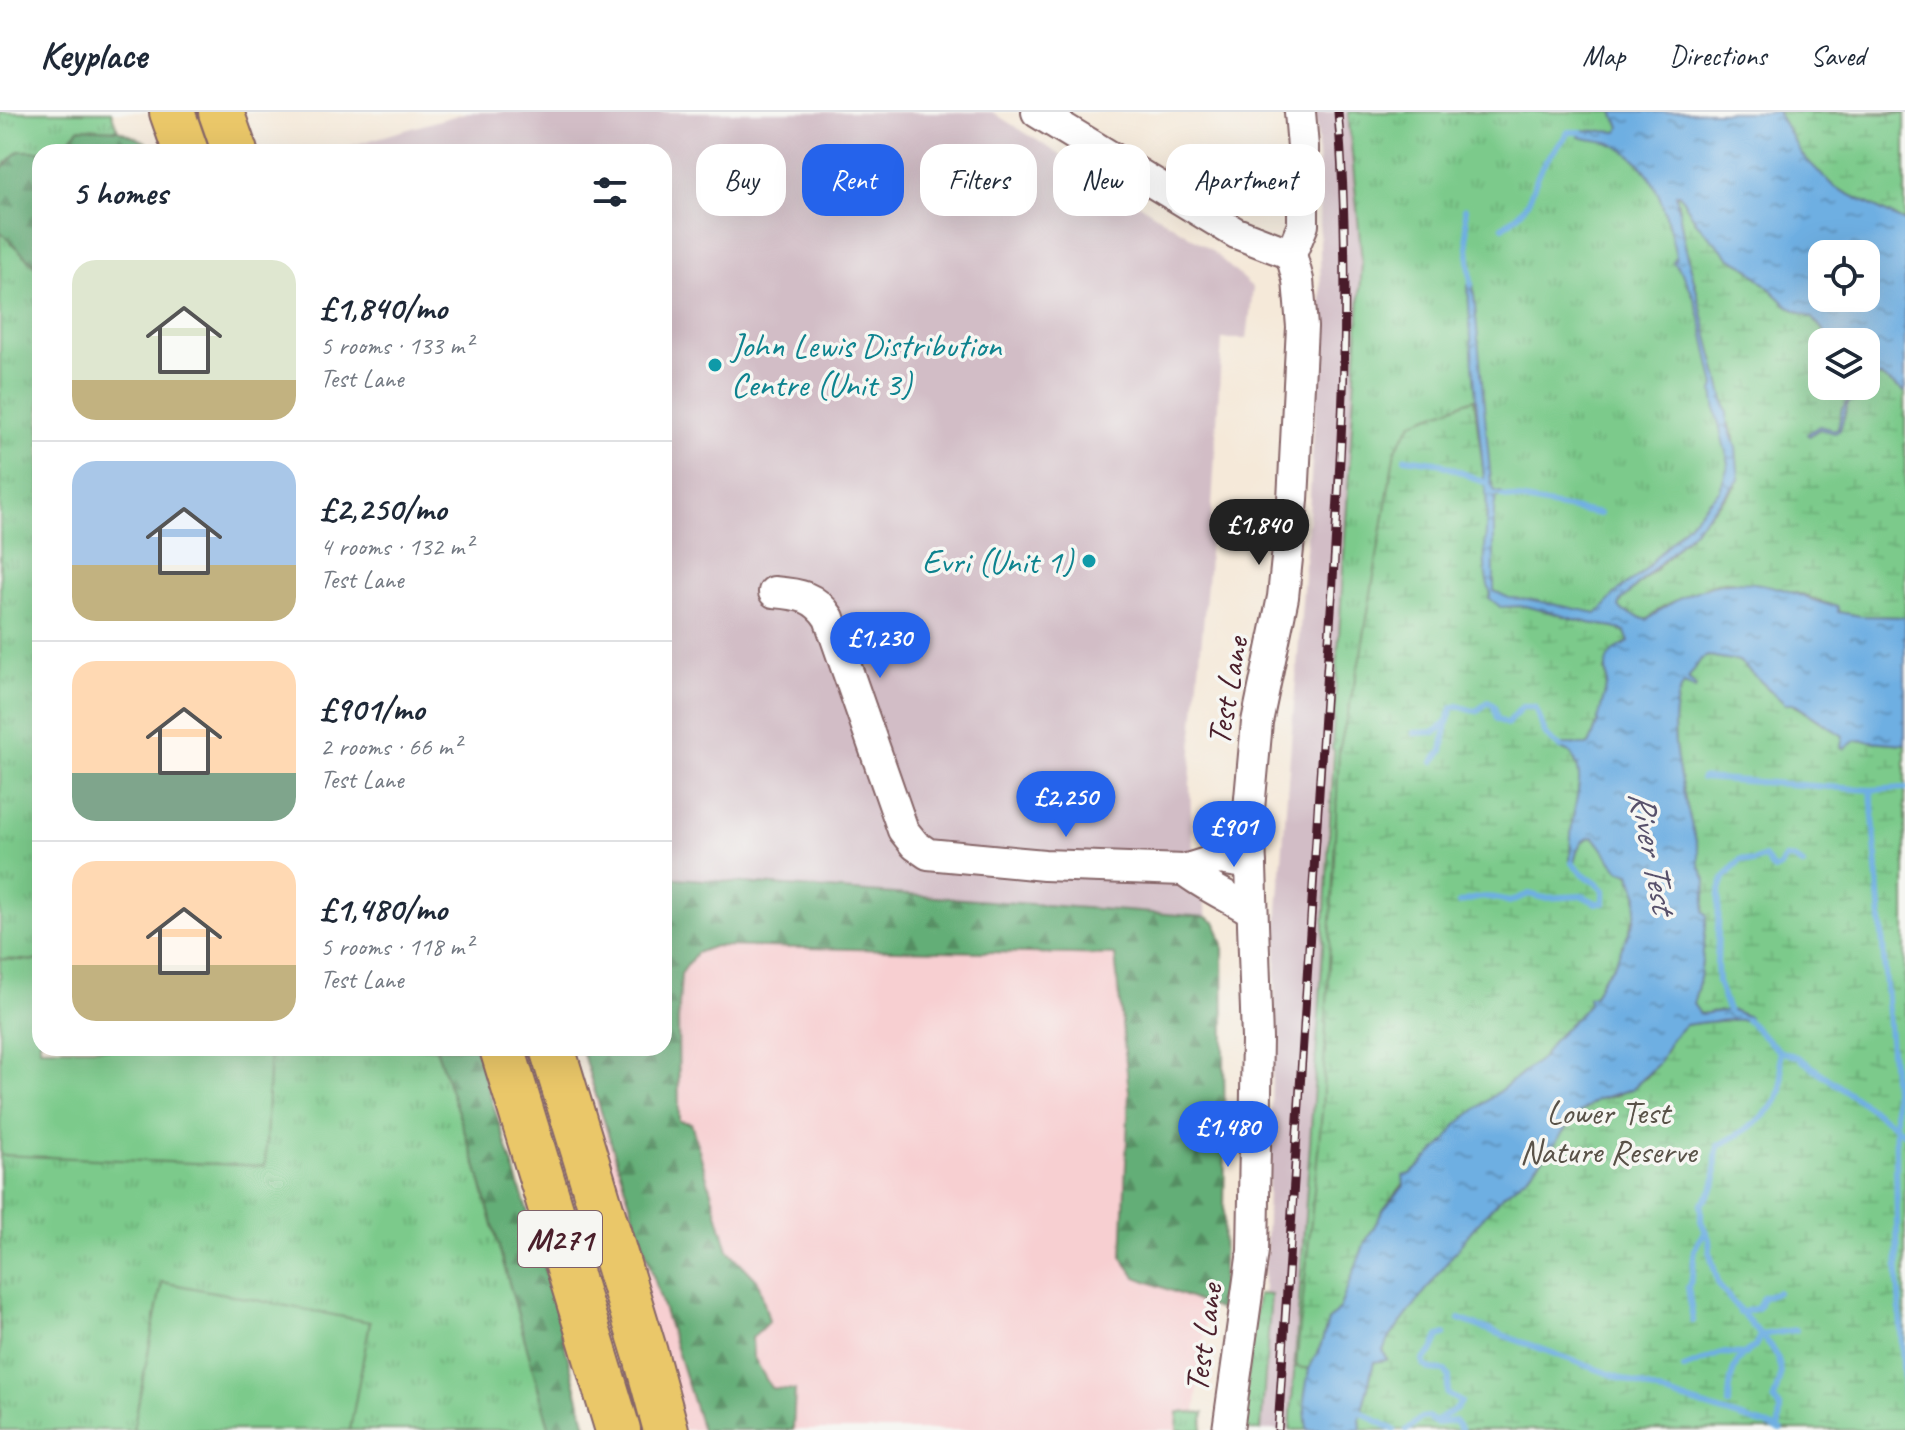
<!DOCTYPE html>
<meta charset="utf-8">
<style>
:root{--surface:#fff;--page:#f6f6f7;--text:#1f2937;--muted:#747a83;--line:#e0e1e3;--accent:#2563eb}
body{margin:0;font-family:Caveat,sans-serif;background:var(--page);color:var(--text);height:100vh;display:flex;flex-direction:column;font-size:30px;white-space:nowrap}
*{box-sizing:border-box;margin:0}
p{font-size:26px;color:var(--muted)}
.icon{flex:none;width:44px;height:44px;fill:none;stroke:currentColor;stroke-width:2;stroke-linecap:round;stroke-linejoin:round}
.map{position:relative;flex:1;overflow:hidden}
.side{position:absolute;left:32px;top:32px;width:640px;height:912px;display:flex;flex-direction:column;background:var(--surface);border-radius:24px;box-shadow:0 8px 32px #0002}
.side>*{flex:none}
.guide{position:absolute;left:696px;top:32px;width:760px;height:72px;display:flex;gap:16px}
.tools{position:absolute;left:1808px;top:128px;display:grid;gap:16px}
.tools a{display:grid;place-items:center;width:72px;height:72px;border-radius:16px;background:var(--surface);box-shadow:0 8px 32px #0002;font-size:40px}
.price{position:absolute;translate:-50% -68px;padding:0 18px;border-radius:28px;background:var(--accent);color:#fff;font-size:26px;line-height:52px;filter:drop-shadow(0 2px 4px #0008)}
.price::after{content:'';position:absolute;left:50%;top:48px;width:24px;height:18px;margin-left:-12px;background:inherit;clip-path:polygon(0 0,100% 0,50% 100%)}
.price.current{background:#222;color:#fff}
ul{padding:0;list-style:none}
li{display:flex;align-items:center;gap:24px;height:200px;padding:0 40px}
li+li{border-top:2px solid var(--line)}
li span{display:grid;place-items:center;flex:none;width:224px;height:160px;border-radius:24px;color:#555}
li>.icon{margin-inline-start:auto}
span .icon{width:96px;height:96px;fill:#fffc;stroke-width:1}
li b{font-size:34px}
h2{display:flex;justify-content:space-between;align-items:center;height:96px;padding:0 40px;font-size:34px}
.chip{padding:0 28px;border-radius:24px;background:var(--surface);box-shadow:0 8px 32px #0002;font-size:28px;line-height:72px}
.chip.current{background:var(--accent);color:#fff}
header{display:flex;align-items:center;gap:48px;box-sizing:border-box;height:112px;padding:0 40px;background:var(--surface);border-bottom:2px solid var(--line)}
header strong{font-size:38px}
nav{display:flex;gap:44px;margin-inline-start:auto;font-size:28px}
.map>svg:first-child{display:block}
.built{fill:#f7cfd1}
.industrial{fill:#d2bdc6}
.grass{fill:url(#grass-tufts);stroke:#62745b;stroke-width:2;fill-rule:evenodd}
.forest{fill:url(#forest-firs);stroke:#576651;stroke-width:2}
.wetland{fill:url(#wetland-marsh);stroke:#62745b;stroke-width:2}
.pitch{fill:#7bca8b;stroke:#62745b;stroke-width:2}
.water{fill:url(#water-ripples);stroke:#5c6786;stroke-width:2;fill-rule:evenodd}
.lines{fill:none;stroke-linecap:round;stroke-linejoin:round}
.stream{stroke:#6eafe2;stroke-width:6}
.minor-casing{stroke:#866668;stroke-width:34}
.highway-casing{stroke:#866668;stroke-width:48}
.minor{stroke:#fff;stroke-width:30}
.highway{stroke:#eac769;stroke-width:44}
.rail-casing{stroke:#4a1f2b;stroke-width:9}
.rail{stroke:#f6f6f2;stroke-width:6;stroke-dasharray:18;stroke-linecap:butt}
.culture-dot{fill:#0f9aa8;stroke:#f6f6f2;stroke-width:3}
.labels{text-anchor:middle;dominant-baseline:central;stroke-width:7;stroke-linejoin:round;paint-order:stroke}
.shield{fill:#f6f6f2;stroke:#7e6067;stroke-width:2}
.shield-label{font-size:32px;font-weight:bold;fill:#4a1f2b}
.culture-label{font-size:34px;fill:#0d838f;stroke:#f6f6f2;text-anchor:start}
.street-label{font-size:34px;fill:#4a1f2b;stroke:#f6f6f2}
.park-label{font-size:34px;fill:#595248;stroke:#f6f6f2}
.water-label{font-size:36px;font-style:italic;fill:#57516b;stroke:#f6f6f2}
</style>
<header>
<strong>Keyplace</strong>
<nav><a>Map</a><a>Directions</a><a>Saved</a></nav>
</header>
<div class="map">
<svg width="1905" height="1318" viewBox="0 0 1905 1318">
<defs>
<pattern id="grass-tufts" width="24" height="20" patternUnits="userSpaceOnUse" patternTransform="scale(2)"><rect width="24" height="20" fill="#7bca8b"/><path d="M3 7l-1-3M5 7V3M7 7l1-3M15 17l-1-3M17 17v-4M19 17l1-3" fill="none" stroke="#6cad78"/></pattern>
<pattern id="forest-firs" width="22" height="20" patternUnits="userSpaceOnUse" patternTransform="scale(2)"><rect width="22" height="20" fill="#64ae77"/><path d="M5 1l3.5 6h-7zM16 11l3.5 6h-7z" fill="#548d62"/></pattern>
<pattern id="wetland-marsh" width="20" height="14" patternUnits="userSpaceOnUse" patternTransform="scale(2)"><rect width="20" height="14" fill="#7bca8b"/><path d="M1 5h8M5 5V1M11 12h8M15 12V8" fill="none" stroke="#6cad78"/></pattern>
<pattern id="water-ripples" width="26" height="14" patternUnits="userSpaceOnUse" patternTransform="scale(2)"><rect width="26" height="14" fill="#6eafe2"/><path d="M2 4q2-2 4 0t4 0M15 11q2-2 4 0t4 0" fill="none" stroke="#5c8eb7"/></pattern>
</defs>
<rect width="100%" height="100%" fill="#f6f6f2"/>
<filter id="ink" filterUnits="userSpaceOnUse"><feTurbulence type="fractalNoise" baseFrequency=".0125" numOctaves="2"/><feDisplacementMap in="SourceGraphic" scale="16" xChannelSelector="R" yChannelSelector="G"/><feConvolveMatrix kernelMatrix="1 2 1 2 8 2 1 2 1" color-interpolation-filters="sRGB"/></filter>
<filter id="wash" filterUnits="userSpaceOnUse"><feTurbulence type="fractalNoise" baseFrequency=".006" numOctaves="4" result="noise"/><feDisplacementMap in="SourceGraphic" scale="32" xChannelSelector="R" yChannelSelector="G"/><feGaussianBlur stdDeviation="1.8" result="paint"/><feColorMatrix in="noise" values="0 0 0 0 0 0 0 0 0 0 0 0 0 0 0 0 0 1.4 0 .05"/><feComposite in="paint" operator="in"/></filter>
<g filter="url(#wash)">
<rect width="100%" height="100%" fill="#f5e9d9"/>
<polygon class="built" points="664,765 1207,805 1218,1055 1206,1206 1193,1318 684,1318 650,1210 581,936 664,936"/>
<g class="industrial">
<polygon points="468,0 992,0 1210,137 1253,176 1247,227 1222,227 1208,460 1193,622 1190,672 1192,728 1207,805 664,765 664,40 329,40"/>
<polygon points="1315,0 1348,0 1362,150 1332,637 1320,887 1290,1318 1254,1318 1259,1270 1266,1132 1278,798 1309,400 1321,190 1318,29"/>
</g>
<g class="grass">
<polygon points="0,0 111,0 118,18 80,16 59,39 19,39 0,58"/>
<path d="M1348,0H1905V1318H1290L1320,887L1334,638L1332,637L1362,150ZM1822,142H1866V186H1822ZM1822,230H1866V274H1822Z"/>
<polygon points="0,120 40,158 40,936 436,936 477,1056 550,1318 0,1318"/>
<polygon points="1258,1182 1271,1183 1261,1318 1241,1318"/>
<polygon points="1178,1300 1204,1301 1202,1318 1177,1318"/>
</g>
<g class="forest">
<polygon points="80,16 118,18 146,30 151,40 40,40 40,158 0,120 0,58 19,39 59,39"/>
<polygon points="664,765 1207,805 1216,811 1223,833 1225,1039 1223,1157 1220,1198 1136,1165 1122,1146 1129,980 1115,843 715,834 696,841 681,862 678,909 679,1009 691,1011 728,1138 758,1169 769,1209 752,1226 753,1244 771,1276 795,1278 793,1318 702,1318 581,936 664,936"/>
<polygon points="436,936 475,936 540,1138 587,1318 550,1318 477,1056"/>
</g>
<g class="wetland">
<polygon points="1777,0 1905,2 1905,110 1834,75 1802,43"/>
<path d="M1676,82H1679L1696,110L1729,145L1746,154L1789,195L1813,206L1833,230H1822V274H1859L1842,297L1838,316L1834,318L1819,314L1810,324L1819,317L1840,318L1848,291C1861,283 1870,281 1876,265L1880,264L1905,280V505L1861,504L1838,500L1837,495L1796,481L1732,469L1716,471L1685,484L1662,495L1647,508L1622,499L1619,495L1622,488L1661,452L1736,374L1734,325L1727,310V300L1684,129Z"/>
<path d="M1474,287L1487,387L1486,448L1491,481L1489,486L1501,495L1526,494L1589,511L1614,515L1625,520L1629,530L1622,533L1605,558C1611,574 1596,618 1588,634L1562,633L1572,642L1580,662L1570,745L1574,751C1577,739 1579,725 1594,725L1619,758L1630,762L1632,769L1636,774L1638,793L1625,831L1614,853L1602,867L1590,892L1552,930L1543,945L1457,1013L1446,1029L1411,1062L1384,1097L1365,1131L1339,1197L1328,1209L1321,1233L1309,1257L1296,1255L1322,1000L1339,639L1361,542L1395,338L1413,310Z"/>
<path d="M1708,544L1739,549L1772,580L1844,624L1841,635L1856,628L1905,632V1318H1361L1360,1306L1374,1250L1387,1247L1383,1238L1391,1224L1471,1119L1500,1086L1530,1061L1549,1040L1572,1007L1596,988L1618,983L1647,965L1667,938L1671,927L1685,913C1706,910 1725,907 1747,908L1732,898L1700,902L1693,892L1700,866L1707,804L1704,800L1706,768L1699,753V740C1688,697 1659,611 1684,572L1694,577L1696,575L1688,567L1701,547Z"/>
</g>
<g class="pitch">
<polygon points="0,847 40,849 40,936 270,936 265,1054 0,1043"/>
<polygon points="162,1170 370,1210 350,1318 133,1318"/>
</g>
<path class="water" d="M1613,0H1777L1802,43L1834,75L1905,110V280L1880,264L1876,265L1869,279L1848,291L1840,318L1835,321L1819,317L1809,324L1807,322L1819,314L1834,318L1838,316L1842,297L1859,274H1866V230H1833L1813,206L1789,195L1746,154L1729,145L1696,110L1679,82H1676L1684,129L1727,300V310L1736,336L1739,368L1691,421L1622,488L1619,495L1622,499L1647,508C1686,477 1729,461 1779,476C1799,482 1817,491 1838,495V500L1861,504L1905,505V632L1856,628L1844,637L1841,635L1843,624L1794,592H1785L1739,549L1708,544L1701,547L1688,567L1696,575L1695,577L1684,572C1659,608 1688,699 1699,740V753L1706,768L1704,800L1707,804L1700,866L1693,892L1700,902L1732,898L1749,905L1747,908C1726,907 1706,910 1685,913L1671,927L1659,951L1632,977L1596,988L1572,1007L1549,1040L1530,1061L1500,1086L1471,1119L1391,1224L1383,1238L1387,1248L1374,1250L1360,1306L1361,1318H1307L1304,1287L1309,1257L1321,1233L1328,1209L1339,1197L1365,1131L1384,1097L1404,1074L1403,1064L1411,1062L1446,1029L1456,1013L1543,945L1552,930L1589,892L1588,885L1594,884L1602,867L1614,853L1634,809L1638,784L1630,761L1619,758L1594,725C1579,725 1577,739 1574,751H1570C1571,736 1570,719 1573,705C1577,682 1585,664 1572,642L1560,637L1561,633H1589C1598,614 1602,592 1607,571C1608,562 1603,555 1608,546C1613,538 1621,534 1629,530L1625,520L1614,515L1589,511L1526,494L1501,495L1489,486L1491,481C1478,454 1490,414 1486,383C1478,313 1471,244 1468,173L1473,171L1491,370L1495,379L1503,381L1502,384L1496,385L1494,397V479L1509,486L1528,487L1596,501C1606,497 1607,490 1614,483C1627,470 1644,464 1654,447L1720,378L1729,351C1722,327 1716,305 1713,279L1715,274C1706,237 1699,175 1673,150L1676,144C1665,99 1657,50 1610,31C1600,28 1589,28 1579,25L1582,18L1618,20L1620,15ZM1866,142V186H1822V142Z"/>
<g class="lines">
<g class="stream">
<polyline points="1465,97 1471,172"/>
<path d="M1503,115C1535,91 1526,88 1541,57C1548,43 1561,33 1568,20H1581"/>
<polyline points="1405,346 1436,350 1484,370"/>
<polyline points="1502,384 1600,402"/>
<path d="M1414,621L1435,620L1447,611L1452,596L1457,594C1476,598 1472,604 1488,590L1494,594L1497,607L1507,612L1522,595H1534C1547,613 1535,619 1561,635"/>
<polyline points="1433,650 1442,639 1447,611"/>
<polyline points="1702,666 1871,678 1905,676"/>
<polyline points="1871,678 1895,991 1898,1165 1905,1287"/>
<path d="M1459,791C1476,785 1491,782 1509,790L1529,782L1544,786L1583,784L1596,791H1604V778C1593,767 1581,763 1572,751"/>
<polyline points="1728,898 1718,870 1717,854 1719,781 1724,766 1741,747 1753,750 1764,745 1774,758 1780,755 1785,746 1795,747 1803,753"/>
<polyline points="1747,908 1779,939 1798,945 1905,1021"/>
<path d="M1779,939C1780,951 1784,966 1781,978C1773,1004 1740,1022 1718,1034C1710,1064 1726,1066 1701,1092V1109L1709,1127L1710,1142L1719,1174L1770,1234L1778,1247L1781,1260L1774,1287L1780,1297L1779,1312"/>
<polyline points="1740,1201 1758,1196 1763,1185 1777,1180"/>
<polyline points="1459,1207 1662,1281 1781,1318"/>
<path d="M1693,1209L1688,1175C1699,1157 1686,1135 1707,1120"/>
<polyline points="1684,1256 1721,1241 1745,1242"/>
<path d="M1729,1292C1729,1271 1732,1244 1755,1235L1760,1223L1796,1218"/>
<polyline points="1361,1300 1394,1318"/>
<polyline points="1435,1310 1457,1296 1461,1290 1447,1282 1449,1265 1445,1259 1431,1258 1424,1253 1423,1248 1433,1238 1439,1224 1445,1222"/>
<polyline points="1407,1318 1421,1306 1428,1305 1436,1311 1455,1309 1461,1318"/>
</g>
</g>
</g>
<g filter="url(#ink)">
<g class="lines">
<defs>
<g id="minor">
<polyline points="1037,0 1236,121 1291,142"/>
<path d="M774,480C799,482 815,484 829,506L903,718L915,733L928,742L1044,753L1184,758L1219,747L1251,752"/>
<path d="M1184,758C1206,775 1230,785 1252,799"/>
<polyline points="1228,1318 1253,1139 1257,927 1249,697 1257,610 1283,485 1293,388 1302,215 1298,168 1291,142 1303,113 1303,35 1300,0"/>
</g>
<g id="highway">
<polyline points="172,0 186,40"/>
<polyline points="221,0 235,40"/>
<polyline points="502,936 618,1318"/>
<polyline points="552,936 645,1241 666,1318"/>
</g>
</defs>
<use href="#minor" class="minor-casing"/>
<use href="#highway" class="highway-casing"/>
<use href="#minor" class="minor"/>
<use href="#highway" class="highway"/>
<defs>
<path id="rail" d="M1278,1318C1294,1080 1308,841 1324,603C1337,402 1355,201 1338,0"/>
</defs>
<use href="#rail" class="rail-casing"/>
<use href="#rail" class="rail"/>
</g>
</g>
<g class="culture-dot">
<circle cx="715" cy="253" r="8"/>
<circle cx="1089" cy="449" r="8"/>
</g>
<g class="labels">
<rect class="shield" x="518" y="1099" width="84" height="56" rx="6"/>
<g class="shield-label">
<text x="560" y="1127">M271</text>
</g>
<g class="culture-label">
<text x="731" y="233">John Lewis Distribution<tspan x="731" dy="39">Centre (Unit 3)</tspan></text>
<text x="1073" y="449" text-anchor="end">Evri (Unit 1)</text>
</g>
<g class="street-label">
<text transform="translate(1227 579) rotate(-80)">Test Lane</text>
<text transform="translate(1203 1226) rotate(-82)">Test Lane</text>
</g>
<g class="park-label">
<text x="1608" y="1000">Lower Test<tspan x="1608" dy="39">Nature Reserve</tspan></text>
</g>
<g class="water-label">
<text transform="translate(1653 739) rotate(79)">River Test</text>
</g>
</g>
</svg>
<div class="tools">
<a><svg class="icon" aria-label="locate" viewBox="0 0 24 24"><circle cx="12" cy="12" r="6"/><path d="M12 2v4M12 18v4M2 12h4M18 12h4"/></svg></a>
<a><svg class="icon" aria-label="layers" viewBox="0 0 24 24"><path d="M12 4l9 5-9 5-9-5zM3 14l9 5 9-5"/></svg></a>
</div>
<b class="price current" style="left:1259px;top:455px">£1,840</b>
<b class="price" style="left:880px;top:568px">£1,230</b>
<b class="price" style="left:1066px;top:727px">£2,250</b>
<b class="price" style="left:1234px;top:757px">£901</b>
<b class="price" style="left:1228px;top:1057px">£1,480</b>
<div class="guide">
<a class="chip">Buy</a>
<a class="chip current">Rent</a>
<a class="chip">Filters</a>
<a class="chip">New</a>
<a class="chip">Apartment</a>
</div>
<section class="side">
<h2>5 homes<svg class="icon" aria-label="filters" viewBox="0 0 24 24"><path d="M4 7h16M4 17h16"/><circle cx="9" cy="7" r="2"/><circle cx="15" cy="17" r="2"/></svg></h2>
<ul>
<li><span style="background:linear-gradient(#dfe7d0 75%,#c2b280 0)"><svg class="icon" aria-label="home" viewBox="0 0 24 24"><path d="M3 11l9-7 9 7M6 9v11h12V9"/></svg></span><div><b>£1,840/mo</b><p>5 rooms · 133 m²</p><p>Test Lane</p></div></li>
<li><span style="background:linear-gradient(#a9c7e8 65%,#c2b280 0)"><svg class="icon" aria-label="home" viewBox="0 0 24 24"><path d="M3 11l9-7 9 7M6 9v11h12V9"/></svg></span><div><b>£2,250/mo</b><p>4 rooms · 132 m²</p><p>Test Lane</p></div></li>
<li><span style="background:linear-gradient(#ffd9b3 70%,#7fa58c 0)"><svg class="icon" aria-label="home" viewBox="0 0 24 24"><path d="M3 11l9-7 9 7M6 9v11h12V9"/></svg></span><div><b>£901/mo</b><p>2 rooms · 66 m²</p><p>Test Lane</p></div></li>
<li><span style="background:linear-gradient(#ffd9b3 65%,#c2b280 0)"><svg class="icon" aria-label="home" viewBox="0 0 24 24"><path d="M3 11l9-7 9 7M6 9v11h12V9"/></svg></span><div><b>£1,480/mo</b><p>5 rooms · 118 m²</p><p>Test Lane</p></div></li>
</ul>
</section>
</div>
